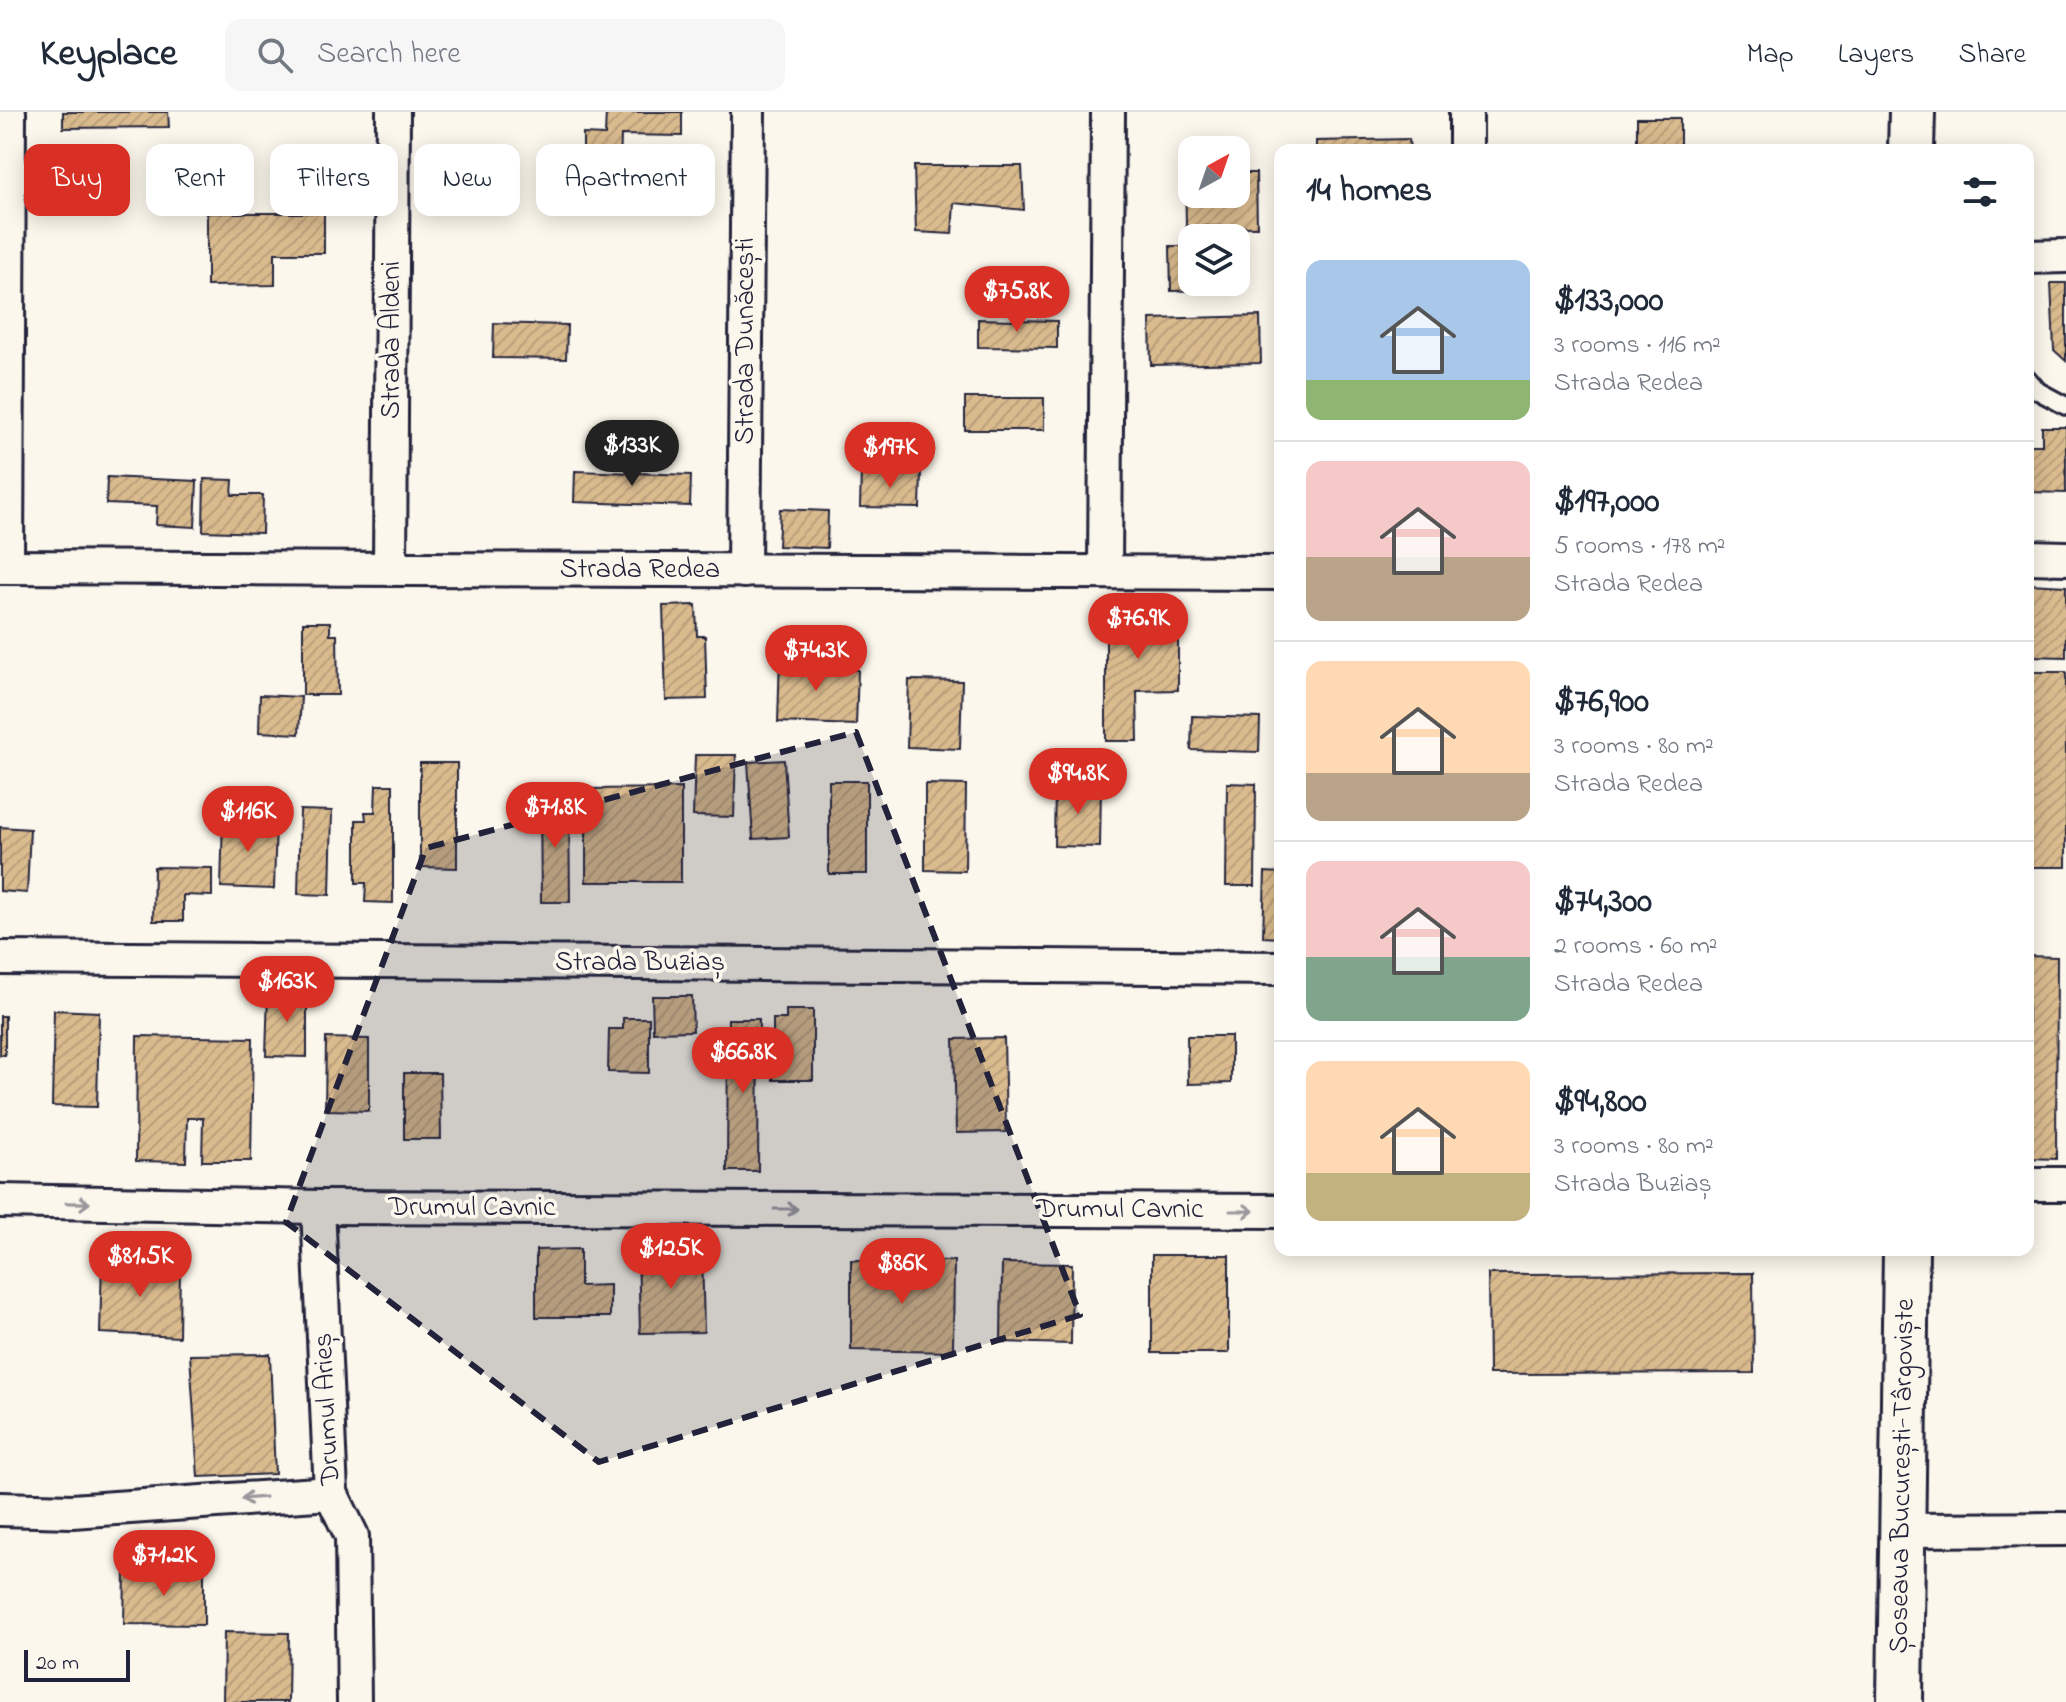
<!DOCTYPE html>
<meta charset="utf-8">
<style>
:root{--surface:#fff;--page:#f6f6f7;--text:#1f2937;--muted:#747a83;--line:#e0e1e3;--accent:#d93025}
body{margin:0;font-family:"Indie Flower",sans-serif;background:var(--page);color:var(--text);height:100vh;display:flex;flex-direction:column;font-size:30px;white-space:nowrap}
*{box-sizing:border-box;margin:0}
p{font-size:26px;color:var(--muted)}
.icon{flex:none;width:44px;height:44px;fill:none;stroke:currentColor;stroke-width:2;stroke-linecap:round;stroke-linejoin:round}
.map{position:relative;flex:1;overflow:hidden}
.drawer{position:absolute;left:1274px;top:32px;width:760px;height:1112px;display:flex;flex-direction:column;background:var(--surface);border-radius:16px;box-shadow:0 4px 20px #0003}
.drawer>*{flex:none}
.top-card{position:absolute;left:24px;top:32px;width:760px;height:72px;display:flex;gap:16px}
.needle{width:52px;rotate:40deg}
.buttons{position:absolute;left:1178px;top:24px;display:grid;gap:16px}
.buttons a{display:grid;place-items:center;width:72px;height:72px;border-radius:16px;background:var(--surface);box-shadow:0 4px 20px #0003;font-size:40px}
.scale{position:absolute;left:24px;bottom:20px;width:106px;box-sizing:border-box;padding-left:8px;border:4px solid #22223b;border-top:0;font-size:22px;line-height:28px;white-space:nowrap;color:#22223b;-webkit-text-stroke:6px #fbf7ec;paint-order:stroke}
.price{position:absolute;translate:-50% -68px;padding:0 18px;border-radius:28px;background:var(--accent);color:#fff;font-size:26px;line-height:52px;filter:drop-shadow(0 2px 4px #0008)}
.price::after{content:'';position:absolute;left:50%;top:48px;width:24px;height:18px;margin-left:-12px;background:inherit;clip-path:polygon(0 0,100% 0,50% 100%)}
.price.on{background:#222;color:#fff}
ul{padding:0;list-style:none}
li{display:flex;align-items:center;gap:24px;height:200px;padding:0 32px}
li+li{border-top:2px solid var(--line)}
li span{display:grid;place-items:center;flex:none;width:224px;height:160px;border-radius:16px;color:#555}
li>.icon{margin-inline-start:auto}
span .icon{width:96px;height:96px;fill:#fffc;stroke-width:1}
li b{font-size:34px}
h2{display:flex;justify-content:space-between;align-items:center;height:96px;padding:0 32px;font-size:34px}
.chip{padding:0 28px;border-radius:16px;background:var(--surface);box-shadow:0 4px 20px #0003;font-size:28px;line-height:72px}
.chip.on{background:var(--accent);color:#fff}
header{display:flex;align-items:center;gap:48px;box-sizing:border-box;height:112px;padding:0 40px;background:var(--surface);border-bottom:2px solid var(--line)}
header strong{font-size:38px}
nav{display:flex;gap:44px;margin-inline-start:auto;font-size:28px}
.search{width:560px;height:72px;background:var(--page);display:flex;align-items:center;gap:20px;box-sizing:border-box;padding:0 28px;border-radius:16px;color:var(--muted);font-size:30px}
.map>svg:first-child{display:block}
.building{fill:url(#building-hatch);stroke:#22223b;stroke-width:2}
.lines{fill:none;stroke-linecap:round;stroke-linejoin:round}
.lane-casing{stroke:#22223b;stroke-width:22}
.street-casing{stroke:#22223b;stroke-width:38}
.primary-casing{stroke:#22223b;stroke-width:50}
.lane{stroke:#fbf7ec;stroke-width:16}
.street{stroke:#fbf7ec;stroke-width:32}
.primary{stroke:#fbf7ec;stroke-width:44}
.oneway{stroke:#99979c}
.marked{fill:#22223b;fill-opacity:0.2;stroke:#22223b;stroke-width:6;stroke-dasharray:16 10;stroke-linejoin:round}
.labels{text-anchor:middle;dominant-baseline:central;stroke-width:7;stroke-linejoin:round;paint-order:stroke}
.street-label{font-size:28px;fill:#22223b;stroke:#fbf7ec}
</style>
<header>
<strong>Keyplace</strong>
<div class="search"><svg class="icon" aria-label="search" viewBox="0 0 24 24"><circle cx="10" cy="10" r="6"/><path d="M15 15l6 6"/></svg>Search here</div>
<nav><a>Map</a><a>Layers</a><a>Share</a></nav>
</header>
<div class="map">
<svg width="2066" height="1590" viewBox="0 0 2066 1590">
<defs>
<pattern id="building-hatch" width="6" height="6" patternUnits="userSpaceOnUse" patternTransform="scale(2)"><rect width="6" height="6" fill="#dabb8e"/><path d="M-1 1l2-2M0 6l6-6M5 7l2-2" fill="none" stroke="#bba07b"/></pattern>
</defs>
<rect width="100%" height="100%" fill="#fbf7ec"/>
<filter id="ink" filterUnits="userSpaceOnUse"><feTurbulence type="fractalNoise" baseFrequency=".0125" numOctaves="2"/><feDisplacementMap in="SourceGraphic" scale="16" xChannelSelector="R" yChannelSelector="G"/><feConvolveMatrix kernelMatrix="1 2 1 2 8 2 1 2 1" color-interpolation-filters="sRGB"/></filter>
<g filter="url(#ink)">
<g class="building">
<polygon points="63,0 168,0 169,15 63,16"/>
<polygon points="606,0 682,0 682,24 621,23 620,55 583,54 583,22 605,23"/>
<rect x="1637" y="6" width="43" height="32"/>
<polygon points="1409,27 1410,38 1316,38 1316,29"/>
<polygon points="914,54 1022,54 1024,98 954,91 952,122 916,120"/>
<polygon points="1185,61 1192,61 1192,82 1236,82 1236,61 1256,61 1257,115 1186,114"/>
<polygon points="207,101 324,101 324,141 275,141 275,173 207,174"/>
<polygon points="1236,133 1237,178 1171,179 1170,134 1192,134 1192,170 1236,170"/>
<polygon points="2051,171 2066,171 2066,249 2054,238"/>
<polygon points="1260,204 1261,251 1151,253 1150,207"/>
<polygon points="978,207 1057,209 1057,236 978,235"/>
<polygon points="494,211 567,213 566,247 493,246"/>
<rect x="965" y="286" width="79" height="32"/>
<polygon points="2042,315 2066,315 2066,381 2028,380 2028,333 2042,333"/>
<polygon points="575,359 691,363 690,394 574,390"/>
<polygon points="861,359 921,360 920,396 860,395"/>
<polygon points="107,365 197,369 195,415 156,413 157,394 106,392"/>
<polygon points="204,367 233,368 232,383 263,383 262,421 203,419"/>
<polygon points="780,397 828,399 827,436 778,434"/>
<polygon points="2028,472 2066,474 2066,545 2028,544"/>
<polygon points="1178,491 1178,578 1137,579 1138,629 1106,629 1106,492"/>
<polygon points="696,493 697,524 705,524 707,587 666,588 663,494"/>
<polygon points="303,510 330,510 330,523 337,523 338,583 303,583"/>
<polygon points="780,543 815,544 815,556 858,558 856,613 778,610"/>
<rect x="2028" y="560" width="38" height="195"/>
<polygon points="909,568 962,569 960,637 907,635"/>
<polygon points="260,583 301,585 299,622 259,620"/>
<polygon points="1192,604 1260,606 1259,640 1191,638"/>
<polygon points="695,643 736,643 734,705 693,704"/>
<polygon points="784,648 789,725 753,727 748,650"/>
<polygon points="420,651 457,651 457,756 420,755"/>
<rect x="829" y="669" width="38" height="93"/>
<polygon points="1227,671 1256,672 1255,774 1226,774"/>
<polygon points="925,672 966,673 965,759 925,758"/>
<polygon points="376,673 393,673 393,791 365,790 366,771 356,771 356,708 366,708 365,700 375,700"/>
<polygon points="1055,673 1101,674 1100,735 1054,734"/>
<polygon points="681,676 681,770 586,770 586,677"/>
<polygon points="540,686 569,686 570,790 541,790"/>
<polygon points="300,698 332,699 330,783 298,782"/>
<polygon points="223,706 276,709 274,777 221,775"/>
<polygon points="0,715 30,717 27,781 0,779"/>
<polygon points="154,755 212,756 212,784 183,783 183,809 153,809"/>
<polygon points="1265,760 1280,761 1280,826 1263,825"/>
<polygon points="2028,844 2057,845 2056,1047 2028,1046"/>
<polygon points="268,879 307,880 307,945 266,944"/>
<polygon points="652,884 692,884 693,919 653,920"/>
<polygon points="54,898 99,900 97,995 52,994"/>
<polygon points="786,898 813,898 813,968 773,968 773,907 786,907"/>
<rect x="0" y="904" width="5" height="39"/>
<polygon points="623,906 649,906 649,961 608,960 609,917 623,917"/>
<polygon points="728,907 759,907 758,1059 727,1059"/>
<polygon points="137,924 253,926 251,1049 202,1049 203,1006 187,1006 186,1050 136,1049"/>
<polygon points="1187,924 1231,924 1231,971 1188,972"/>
<polygon points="326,926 369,927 369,999 325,998"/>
<polygon points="1004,926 1006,1020 956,1021 954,927"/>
<polygon points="404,961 440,961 441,1027 404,1027"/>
<polygon points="580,1137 580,1174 610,1173 610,1205 536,1205 536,1138"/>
<polygon points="638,1137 702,1137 704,1220 640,1221"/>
<rect x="1152" y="1143" width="77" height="98"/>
<polygon points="851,1148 954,1149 953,1240 851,1238"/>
<polygon points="102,1149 180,1154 179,1225 100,1221"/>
<polygon points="1002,1151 1072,1152 1071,1232 1001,1230"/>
<polygon points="1753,1161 1754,1261 1489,1262 1488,1162"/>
<polygon points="270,1242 275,1362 198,1365 190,1243"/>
<polygon points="125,1459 204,1460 204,1513 124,1512"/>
<polygon points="224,1520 289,1521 288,1590 223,1590"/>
</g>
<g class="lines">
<defs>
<polyline id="lane" points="2028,267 2038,279 2066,294"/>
<g id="street">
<polyline points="1466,38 1466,0"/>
<polyline points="2028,145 2066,144"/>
<polyline points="2028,445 2066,446"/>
<polyline points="0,455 1280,461"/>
<polyline points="7,455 9,0"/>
<polyline points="390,457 393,0"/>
<polyline points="744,459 748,0"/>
<polyline points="1105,460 1108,0"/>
<polyline points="0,846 1280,856"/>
<polyline points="2028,1072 2066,1072"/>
<polyline points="0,1089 318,1095 1280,1099"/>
<polyline points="318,1095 331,1381 352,1424 354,1590"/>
<polyline points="0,1397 72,1399 331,1381"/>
<polyline points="1902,1418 2066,1417"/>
</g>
<g id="primary">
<polyline points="1911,38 1912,0"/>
<polyline points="1900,1590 1906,1138"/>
</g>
</defs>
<use href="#lane" class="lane-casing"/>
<use href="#street" class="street-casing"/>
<use href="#primary" class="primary-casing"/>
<use href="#lane" class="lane"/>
<use href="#street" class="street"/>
<use href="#primary" class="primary"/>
</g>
<defs><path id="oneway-shaft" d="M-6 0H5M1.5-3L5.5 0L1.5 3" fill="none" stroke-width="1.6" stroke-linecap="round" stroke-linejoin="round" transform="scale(2)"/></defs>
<g class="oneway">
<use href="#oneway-shaft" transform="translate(78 1091) rotate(1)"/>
<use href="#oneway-shaft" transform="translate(786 1097)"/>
<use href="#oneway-shaft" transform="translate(1242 1099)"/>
<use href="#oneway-shaft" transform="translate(253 1386) rotate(176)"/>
</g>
</g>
<path class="marked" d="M856,620L1080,1203L599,1350L286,1110L426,736Z"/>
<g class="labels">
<g class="street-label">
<text transform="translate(392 228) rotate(-90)">Strada Aldeni</text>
<text transform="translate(746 229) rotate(-90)">Strada Dunăcești</text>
<text x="640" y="458">Strada Redea</text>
<text x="640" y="851">Strada Buziaș</text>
<text x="472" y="1096">Drumul Cavnic</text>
<text x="1120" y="1098">Drumul Cavnic</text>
<text transform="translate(328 1297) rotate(-93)">Drumul Arieș</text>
<text transform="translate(1903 1364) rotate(-89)">Șoseaua București-Târgoviște</text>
</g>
</g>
</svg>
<div class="buttons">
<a><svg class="needle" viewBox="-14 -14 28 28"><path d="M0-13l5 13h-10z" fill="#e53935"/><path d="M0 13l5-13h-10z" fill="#747a83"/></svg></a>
<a><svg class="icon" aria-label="layers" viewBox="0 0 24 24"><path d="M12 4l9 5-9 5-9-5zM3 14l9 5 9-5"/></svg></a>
</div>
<div class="scale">20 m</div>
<b class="price" style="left:1017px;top:222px">$75.8K</b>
<b class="price on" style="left:632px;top:376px">$133K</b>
<b class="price" style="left:890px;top:378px">$197K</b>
<b class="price" style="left:1138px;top:549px">$76.9K</b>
<b class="price" style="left:816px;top:581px">$74.3K</b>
<b class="price" style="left:1078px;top:704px">$94.8K</b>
<b class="price" style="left:555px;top:738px">$71.8K</b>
<b class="price" style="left:248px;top:742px">$116K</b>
<b class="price" style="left:287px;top:912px">$163K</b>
<b class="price" style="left:743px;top:983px">$66.8K</b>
<b class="price" style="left:671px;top:1179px">$125K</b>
<b class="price" style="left:140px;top:1187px">$81.5K</b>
<b class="price" style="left:902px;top:1194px">$86K</b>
<b class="price" style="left:164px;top:1486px">$71.2K</b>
<div class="top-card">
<a class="chip on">Buy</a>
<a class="chip">Rent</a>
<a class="chip">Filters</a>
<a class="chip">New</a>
<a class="chip">Apartment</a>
</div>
<section class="drawer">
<h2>14 homes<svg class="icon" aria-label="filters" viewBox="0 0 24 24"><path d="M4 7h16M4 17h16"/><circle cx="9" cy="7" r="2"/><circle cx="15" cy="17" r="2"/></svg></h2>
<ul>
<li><span style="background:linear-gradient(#a9c7e8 75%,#8fb573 0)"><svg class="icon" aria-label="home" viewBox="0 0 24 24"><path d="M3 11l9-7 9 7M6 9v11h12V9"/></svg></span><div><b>$133,000</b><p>3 rooms · 116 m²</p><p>Strada Redea</p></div></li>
<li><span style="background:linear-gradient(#f6c9c9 60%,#b9a48a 0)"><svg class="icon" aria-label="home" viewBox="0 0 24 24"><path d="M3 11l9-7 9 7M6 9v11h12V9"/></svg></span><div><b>$197,000</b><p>5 rooms · 178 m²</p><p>Strada Redea</p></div></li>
<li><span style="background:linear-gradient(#ffd9b3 70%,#b9a48a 0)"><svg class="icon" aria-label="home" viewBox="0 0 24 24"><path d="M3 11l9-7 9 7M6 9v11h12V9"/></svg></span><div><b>$76,900</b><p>3 rooms · 80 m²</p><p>Strada Redea</p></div></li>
<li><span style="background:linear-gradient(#f6c9c9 60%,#7fa58c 0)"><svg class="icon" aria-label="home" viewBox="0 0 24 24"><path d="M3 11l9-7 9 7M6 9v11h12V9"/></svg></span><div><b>$74,300</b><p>2 rooms · 60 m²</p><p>Strada Redea</p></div></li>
<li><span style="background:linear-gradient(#ffd9b3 70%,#c2b280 0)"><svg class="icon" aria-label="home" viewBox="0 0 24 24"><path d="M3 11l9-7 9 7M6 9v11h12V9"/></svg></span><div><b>$94,800</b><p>3 rooms · 80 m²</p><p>Strada Buziaș</p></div></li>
</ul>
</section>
</div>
